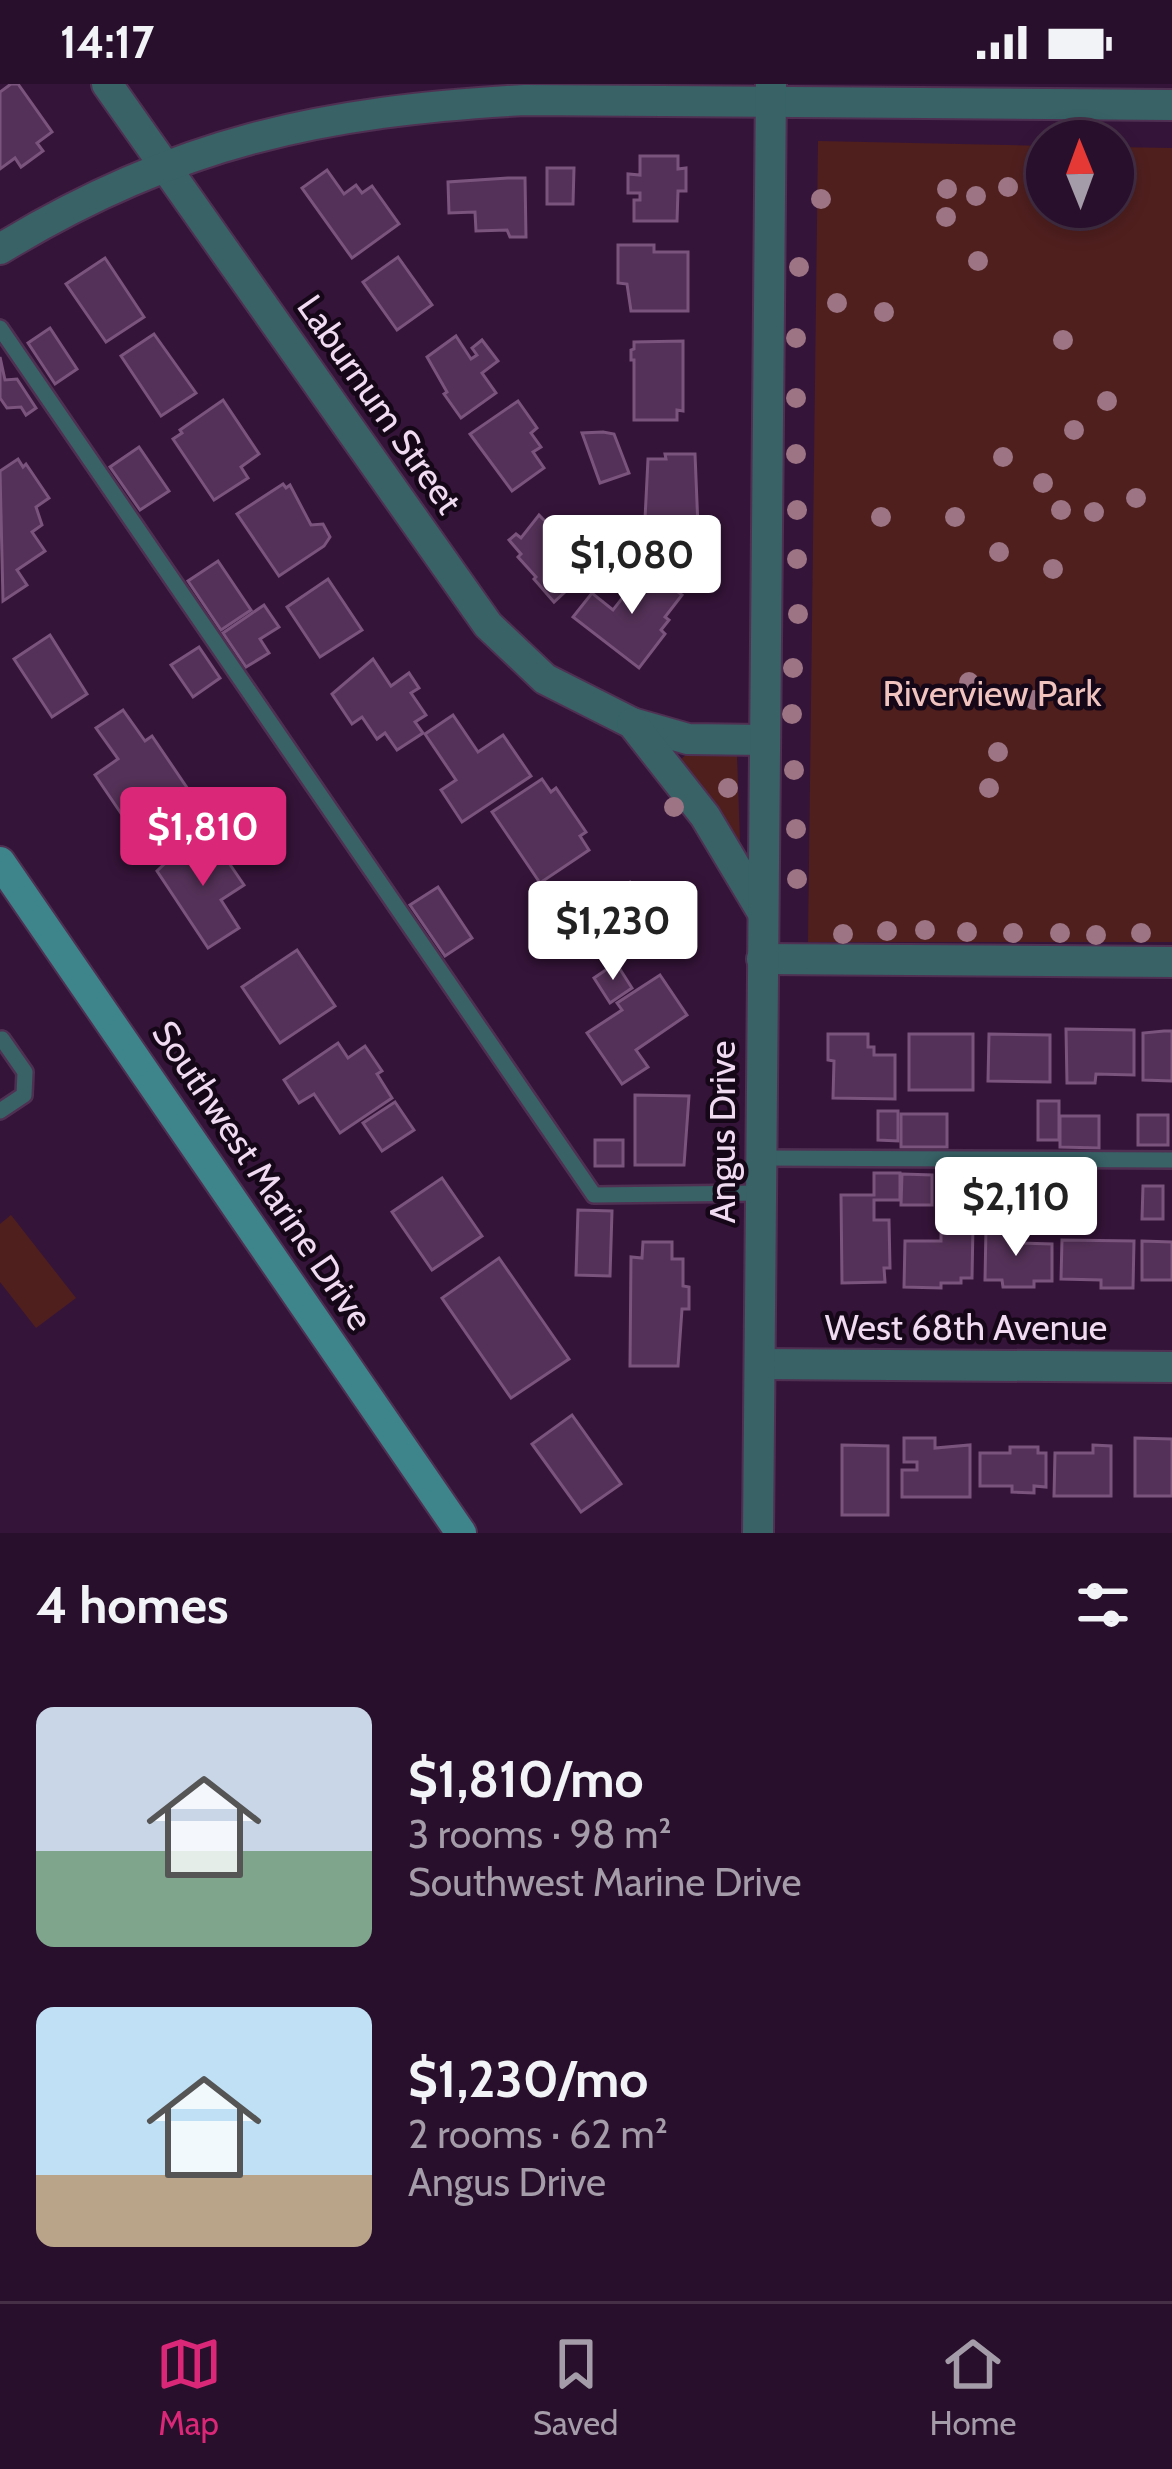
<!DOCTYPE html>
<meta charset="utf-8">
<style>
:root{--surface:#280f2b;--page:#341d37;--text:#f1f3f6;--muted:#a59ca9;--line:#442f47;--accent:#db2777}
body{margin:0;font-family:Cabin,sans-serif;background:var(--page);color:var(--text);height:100vh;display:flex;flex-direction:column;font-size:45px;white-space:nowrap}
*{box-sizing:border-box;margin:0}
p{font-size:39px;color:var(--muted)}
.icon{flex:none;width:66px;height:66px;fill:none;stroke:currentColor;stroke-width:2;stroke-linecap:round;stroke-linejoin:round}
.map{position:relative;height:1449px;overflow:hidden}
.details{display:flex;flex-direction:column;background:var(--surface);flex:1}
.details>*{flex:none}
.needle{width:78px;rotate:359deg}
.buttons{position:absolute;left:1026px;top:36px;display:grid;gap:24px}
.buttons a{display:grid;place-items:center;width:108px;height:108px;border-radius:50%;background:var(--surface);box-shadow:0 6px 18px #0003,0 0 0 3px var(--line);font-size:60px}
.price{position:absolute;translate:-50% -102px;padding:0 27px;border-radius:12px;background:#fff;color:#222;font-size:39px;line-height:78px;filter:drop-shadow(0 3px 6px #0008)}
.price::after{content:'';position:absolute;left:50%;top:72px;width:36px;height:27px;margin-left:-18px;background:inherit;clip-path:polygon(0 0,100% 0,50% 100%)}
.price.current{background:var(--accent);color:#fff}
ul{padding:0;list-style:none}
li{display:flex;align-items:center;gap:36px;height:300px;padding:0 36px}
li span{display:grid;place-items:center;flex:none;width:336px;height:240px;border-radius:18px;color:#555}
li>.icon{margin-inline-start:auto}
span .icon{width:144px;height:144px;fill:#fffc;stroke-width:1}
li b{font-size:51px}
h2{display:flex;justify-content:space-between;align-items:center;height:144px;padding:0 36px;font-size:51px}
.status{display:flex;justify-content:space-between;align-items:center;height:84px;padding:0 60px;background:var(--surface);direction:ltr}
.status svg{height:33px;fill:currentColor}
.dock{display:flex;justify-content:space-around;align-items:center;height:168px;border-top:3px solid var(--line);background:var(--surface);font-size:33px;color:var(--muted)}
.dock a{display:grid;justify-items:center;gap:6px}
.dock .current{color:var(--accent)}
.map>svg:first-child{display:block}
.green{fill:#4f1f1e}
.building{fill:#543158;stroke:#7a547d;stroke-width:3}
.lines{fill:none;stroke-linecap:round;stroke-linejoin:round}
.service-casing{stroke:#4f3053;stroke-width:20}
.minor-casing{stroke:#4f3053;stroke-width:34}
.tertiary-casing{stroke:#4f3053;stroke-width:34}
.secondary-casing{stroke:#4f3053;stroke-width:34}
.service{stroke:#386266;stroke-width:15}
.minor{stroke:#386266;stroke-width:30}
.tertiary{stroke:#386266;stroke-width:30}
.secondary{stroke:#3e848b;stroke-width:30}
.tree{fill:#9c7483}
.labels{text-anchor:middle;dominant-baseline:central;stroke-width:9;stroke-linejoin:round;paint-order:stroke}
.street-label{font-size:36px;fill:#efdaf1;stroke:#150717}
.park-label{font-size:36px;fill:#f1c3bf;stroke:#150717}
</style>
<div class="status"><b>14:17</b><svg viewBox="0 0 49 12"><path d="M0 12V9h3v3zM5 12V6h3v6zM10 12V3h3v9zM15 12V0h3v12zM26 1h20v11H26zM47 4h2v5h-2z"/></svg></div>
<div class="map">
<svg width="1172" height="1449" viewBox="0 0 1172 1449">
<rect width="100%" height="100%" fill="#351439"/>
<g class="green">
<polygon points="818,57 1047,62 1047,123 1113,123 1113,63 1172,64 1172,858 808,858"/>
<polygon points="688,669 737,671 740,757 680,676"/>
<polygon points="11,1131 76,1214 36,1244 0,1198 0,1140"/>
</g>
<g class="building">
<polygon points="11,0 18,0 52,48 37,59 43,67 21,83 15,74 0,85 0,8"/>
<polygon points="640,72 678,72 678,85 686,84 686,107 678,107 677,137 634,137 634,116 640,116 640,109 628,109 628,90 640,91"/>
<polygon points="547,84 574,84 573,120 547,120"/>
<polygon points="327,86 344,110 356,101 362,109 372,102 399,140 352,174 302,104"/>
<polygon points="508,94 525,94 526,153 510,153 507,146 476,147 475,128 449,129 448,98"/>
<polygon points="618,161 654,161 654,168 688,168 688,227 631,227 627,200 618,199"/>
<polygon points="398,173 432,221 397,246 363,198"/>
<polygon points="105,174 144,233 106,258 66,200"/>
<polygon points="50,244 77,285 55,300 28,259"/>
<polygon points="154,250 196,309 161,332 121,272"/>
<polygon points="456,252 471,275 477,271 472,264 482,256 498,277 482,289 496,309 461,334 444,310 447,308 427,273"/>
<polygon points="683,257 683,327 677,326 677,336 634,336 634,276 631,276 631,266 634,265 634,258"/>
<polygon points="0,273 5,296 17,295 36,324 26,331 21,323 7,324 0,314"/>
<polygon points="223,316 259,370 241,383 248,394 214,416 173,355 182,349 180,346"/>
<polygon points="518,317 537,344 531,349 541,363 533,368 544,384 512,407 470,350"/>
<polygon points="603,348 614,350 629,389 600,399 582,349"/>
<polygon points="139,363 169,407 140,426 110,383"/>
<polygon points="665,370 695,370 698,443 686,443 686,451 656,451 656,435 645,435 648,375 666,375"/>
<polygon points="18,375 23,383 26,380 49,414 36,423 42,441 32,448 45,467 17,486 27,501 3,517 0,387"/>
<polygon points="283,400 286,404 290,401 311,441 323,440 330,453 324,462 279,492 237,430"/>
<polygon points="539,431 591,484 554,518 534,495 536,493 518,473 521,470 509,456 516,450 521,454"/>
<polygon points="601,438 609,468 583,475 574,451"/>
<polygon points="218,477 251,526 221,546 188,497"/>
<polygon points="646,484 682,511 665,533 669,536 661,546 665,550 639,584 573,533 592,509 613,526"/>
<polygon points="328,495 362,546 320,573 287,523"/>
<polygon points="264,521 279,543 260,555 269,569 246,583 223,549"/>
<polygon points="50,551 87,610 52,633 14,575"/>
<polygon points="199,563 220,594 193,613 171,581"/>
<polygon points="373,575 391,602 409,589 419,604 411,609 426,631 415,638 423,649 397,666 385,649 377,655 362,633 352,640 332,610"/>
<polygon points="123,626 145,657 152,652 192,711 135,750 95,691 118,675 96,644"/>
<polygon points="453,631 478,668 503,651 531,692 462,738 441,706 456,696 425,650"/>
<polygon points="542,695 551,708 556,704 586,748 580,752 589,766 540,799 492,728"/>
<polygon points="193,753 206,771 218,763 244,801 221,816 239,844 208,864 157,787"/>
<polygon points="630,798 663,847 607,884 574,835"/>
<polygon points="438,803 472,854 445,872 410,821"/>
<polygon points="297,866 335,922 280,959 242,903"/>
<polygon points="616,879 632,904 610,919 594,894"/>
<polygon points="660,891 687,931 636,966 648,983 622,1000 587,949 622,926 617,919"/>
<polygon points="1066,945 1134,946 1134,991 1096,990 1095,999 1067,999"/>
<polygon points="1164,947 1172,947 1172,997 1143,996 1143,949"/>
<polygon points="828,950 868,950 868,963 874,963 874,971 895,971 895,1015 833,1014 834,977 828,976"/>
<rect x="909" y="950" width="64" height="56"/>
<polygon points="989,950 1050,951 1050,998 988,997"/>
<polygon points="338,959 348,974 365,962 382,987 377,990 392,1014 340,1049 314,1010 299,1019 284,996"/>
<polygon points="635,1011 689,1012 684,1081 635,1081"/>
<rect x="1038" y="1017" width="21" height="39"/>
<polygon points="395,1018 414,1046 382,1067 363,1039"/>
<polygon points="878,1027 898,1027 898,1057 878,1056"/>
<rect x="901" y="1030" width="46" height="33"/>
<rect x="1138" y="1031" width="30" height="30"/>
<polygon points="1060,1032 1099,1032 1099,1064 1060,1063"/>
<rect x="595" y="1056" width="28" height="26"/>
<polygon points="874,1089 900,1089 900,1116 874,1116 874,1136 889,1136 890,1184 884,1184 885,1198 842,1199 841,1111 874,1111"/>
<polygon points="902,1090 932,1091 932,1121 901,1121"/>
<polygon points="442,1094 482,1152 432,1186 392,1128"/>
<rect x="1063" y="1094" width="29" height="29"/>
<polygon points="1143,1102 1163,1102 1163,1135 1142,1135"/>
<polygon points="578,1126 612,1127 610,1192 576,1191"/>
<polygon points="941,1141 973,1142 972,1194 961,1194 961,1199 941,1199 941,1204 904,1203 905,1157 941,1157"/>
<polygon points="986,1144 1020,1144 1020,1159 1052,1160 1052,1197 1034,1197 1034,1203 1003,1203 1002,1196 985,1196"/>
<polygon points="1062,1156 1134,1157 1133,1204 1101,1204 1101,1196 1061,1195"/>
<polygon points="1142,1157 1172,1158 1172,1196 1142,1196"/>
<polygon points="643,1158 672,1158 672,1175 683,1175 683,1202 689,1203 689,1225 682,1225 678,1282 630,1282 631,1173 642,1174"/>
<polygon points="499,1174 569,1275 511,1314 442,1214"/>
<polygon points="572,1331 621,1400 581,1428 532,1360"/>
<polygon points="904,1354 935,1354 935,1364 970,1361 970,1413 902,1413 902,1386 917,1386 917,1378 904,1378"/>
<polygon points="1135,1354 1172,1355 1172,1412 1135,1412"/>
<polygon points="842,1361 888,1362 888,1431 842,1431"/>
<polygon points="1093,1361 1111,1362 1111,1412 1054,1412 1055,1369 1093,1369"/>
<polygon points="1010,1363 1038,1363 1038,1369 1046,1369 1046,1403 1034,1402 1034,1409 1012,1408 1012,1402 980,1402 980,1369 1010,1369"/>
</g>
<g class="lines">
<defs>
<g id="service">
<polyline points="0,244 594,1111 762,1109"/>
<polyline points="0,1027 24,1011 25,988 2,955"/>
<polyline points="762,1074 1172,1076"/>
</g>
<g id="minor">
<polyline points="107,0 488,541 545,595 632,639 688,655 765,656"/>
<path d="M0,165C175,58 323,27 525,16L1172,21"/>
<polyline points="632,639 705,732 763,829"/>
<polyline points="762,875 1172,878"/>
<polyline points="760,1280 1172,1283"/>
</g>
<polyline id="tertiary" points="758,1449 771,0"/>
<polyline id="secondary" points="0,778 461,1449"/>
</defs>
<use href="#service" class="service-casing"/>
<use href="#minor" class="minor-casing"/>
<use href="#tertiary" class="tertiary-casing"/>
<use href="#secondary" class="secondary-casing"/>
<use href="#service" class="service"/>
<use href="#minor" class="minor"/>
<use href="#tertiary" class="tertiary"/>
<use href="#secondary" class="secondary"/>
</g>
<g class="tree">
<circle cx="1008" cy="103" r="10"/>
<circle cx="947" cy="105" r="10"/>
<circle cx="976" cy="112" r="10"/>
<circle cx="821" cy="115" r="10"/>
<circle cx="946" cy="133" r="10"/>
<circle cx="978" cy="177" r="10"/>
<circle cx="799" cy="183" r="10"/>
<circle cx="837" cy="219" r="10"/>
<circle cx="884" cy="228" r="10"/>
<circle cx="796" cy="254" r="10"/>
<circle cx="1063" cy="256" r="10"/>
<circle cx="796" cy="314" r="10"/>
<circle cx="1107" cy="317" r="10"/>
<circle cx="1074" cy="346" r="10"/>
<circle cx="796" cy="370" r="10"/>
<circle cx="1003" cy="373" r="10"/>
<circle cx="1043" cy="399" r="10"/>
<circle cx="1136" cy="414" r="10"/>
<circle cx="797" cy="426" r="10"/>
<circle cx="1061" cy="426" r="10"/>
<circle cx="1094" cy="428" r="10"/>
<circle cx="881" cy="433" r="10"/>
<circle cx="955" cy="433" r="10"/>
<circle cx="999" cy="468" r="10"/>
<circle cx="797" cy="475" r="10"/>
<circle cx="1053" cy="485" r="10"/>
<circle cx="798" cy="530" r="10"/>
<circle cx="793" cy="584" r="10"/>
<circle cx="969" cy="598" r="10"/>
<circle cx="1034" cy="616" r="10"/>
<circle cx="792" cy="630" r="10"/>
<circle cx="998" cy="668" r="10"/>
<circle cx="794" cy="686" r="10"/>
<circle cx="728" cy="704" r="10"/>
<circle cx="989" cy="704" r="10"/>
<circle cx="674" cy="723" r="10"/>
<circle cx="796" cy="745" r="10"/>
<circle cx="797" cy="795" r="10"/>
<circle cx="925" cy="846" r="10"/>
<circle cx="887" cy="847" r="10"/>
<circle cx="967" cy="848" r="10"/>
<circle cx="1013" cy="849" r="10"/>
<circle cx="1060" cy="849" r="10"/>
<circle cx="1141" cy="849" r="10"/>
<circle cx="843" cy="850" r="10"/>
<circle cx="1096" cy="851" r="10"/>
</g>
<g class="labels">
<g class="street-label">
<text transform="translate(380 320) rotate(55)">Laburnum Street</text>
<text transform="translate(722 1048) rotate(-90)">Angus Drive</text>
<text transform="translate(263 1091) rotate(56)">Southwest Marine Drive</text>
<text x="966" y="1243">West 68th Avenue</text>
</g>
<g class="park-label">
<text x="992" y="609">Riverview Park</text>
</g>
</g>
</svg>
<div class="buttons">
<a><svg class="needle" viewBox="-14 -14 28 28"><path d="M0-13l5 13h-10z" fill="#e53935"/><path d="M0 13l5-13h-10z" fill="#a59ca9"/></svg></a>
</div>
<b class="price" style="left:632px;top:533px">$1,080</b>
<b class="price current" style="left:203px;top:805px">$1,810</b>
<b class="price" style="left:613px;top:899px">$1,230</b>
<b class="price" style="left:1016px;top:1175px">$2,110</b>
</div>
<section class="details">
<h2>4 homes<svg class="icon" aria-label="filters" viewBox="0 0 24 24"><path d="M4 7h16M4 17h16"/><circle cx="9" cy="7" r="2"/><circle cx="15" cy="17" r="2"/></svg></h2>
<ul>
<li><span style="background:linear-gradient(#c9d6e8 60%,#7fa58c 0)"><svg class="icon" aria-label="home" viewBox="0 0 24 24"><path d="M3 11l9-7 9 7M6 9v11h12V9"/></svg></span><div><b>$1,810/mo</b><p>3 rooms · 98 m²</p><p>Southwest Marine Drive</p></div></li>
<li><span style="background:linear-gradient(#bfe0f5 70%,#b9a48a 0)"><svg class="icon" aria-label="home" viewBox="0 0 24 24"><path d="M3 11l9-7 9 7M6 9v11h12V9"/></svg></span><div><b>$1,230/mo</b><p>2 rooms · 62 m²</p><p>Angus Drive</p></div></li>
</ul>
</section>
<nav class="dock">
<a class="current"><svg class="icon" aria-label="map" viewBox="0 0 24 24"><path d="M3 6l6-2 6 2 6-2v14l-6 2-6-2-6 2zM9 4v14M15 6v14"/></svg>Map</a>
<a><svg class="icon" aria-label="saved" viewBox="0 0 24 24"><path d="M7 4h10v16l-5-4-5 4z"/></svg>Saved</a>
<a><svg class="icon" aria-label="home" viewBox="0 0 24 24"><path d="M3 11l9-7 9 7M6 9v11h12V9"/></svg>Home</a>
</nav>
